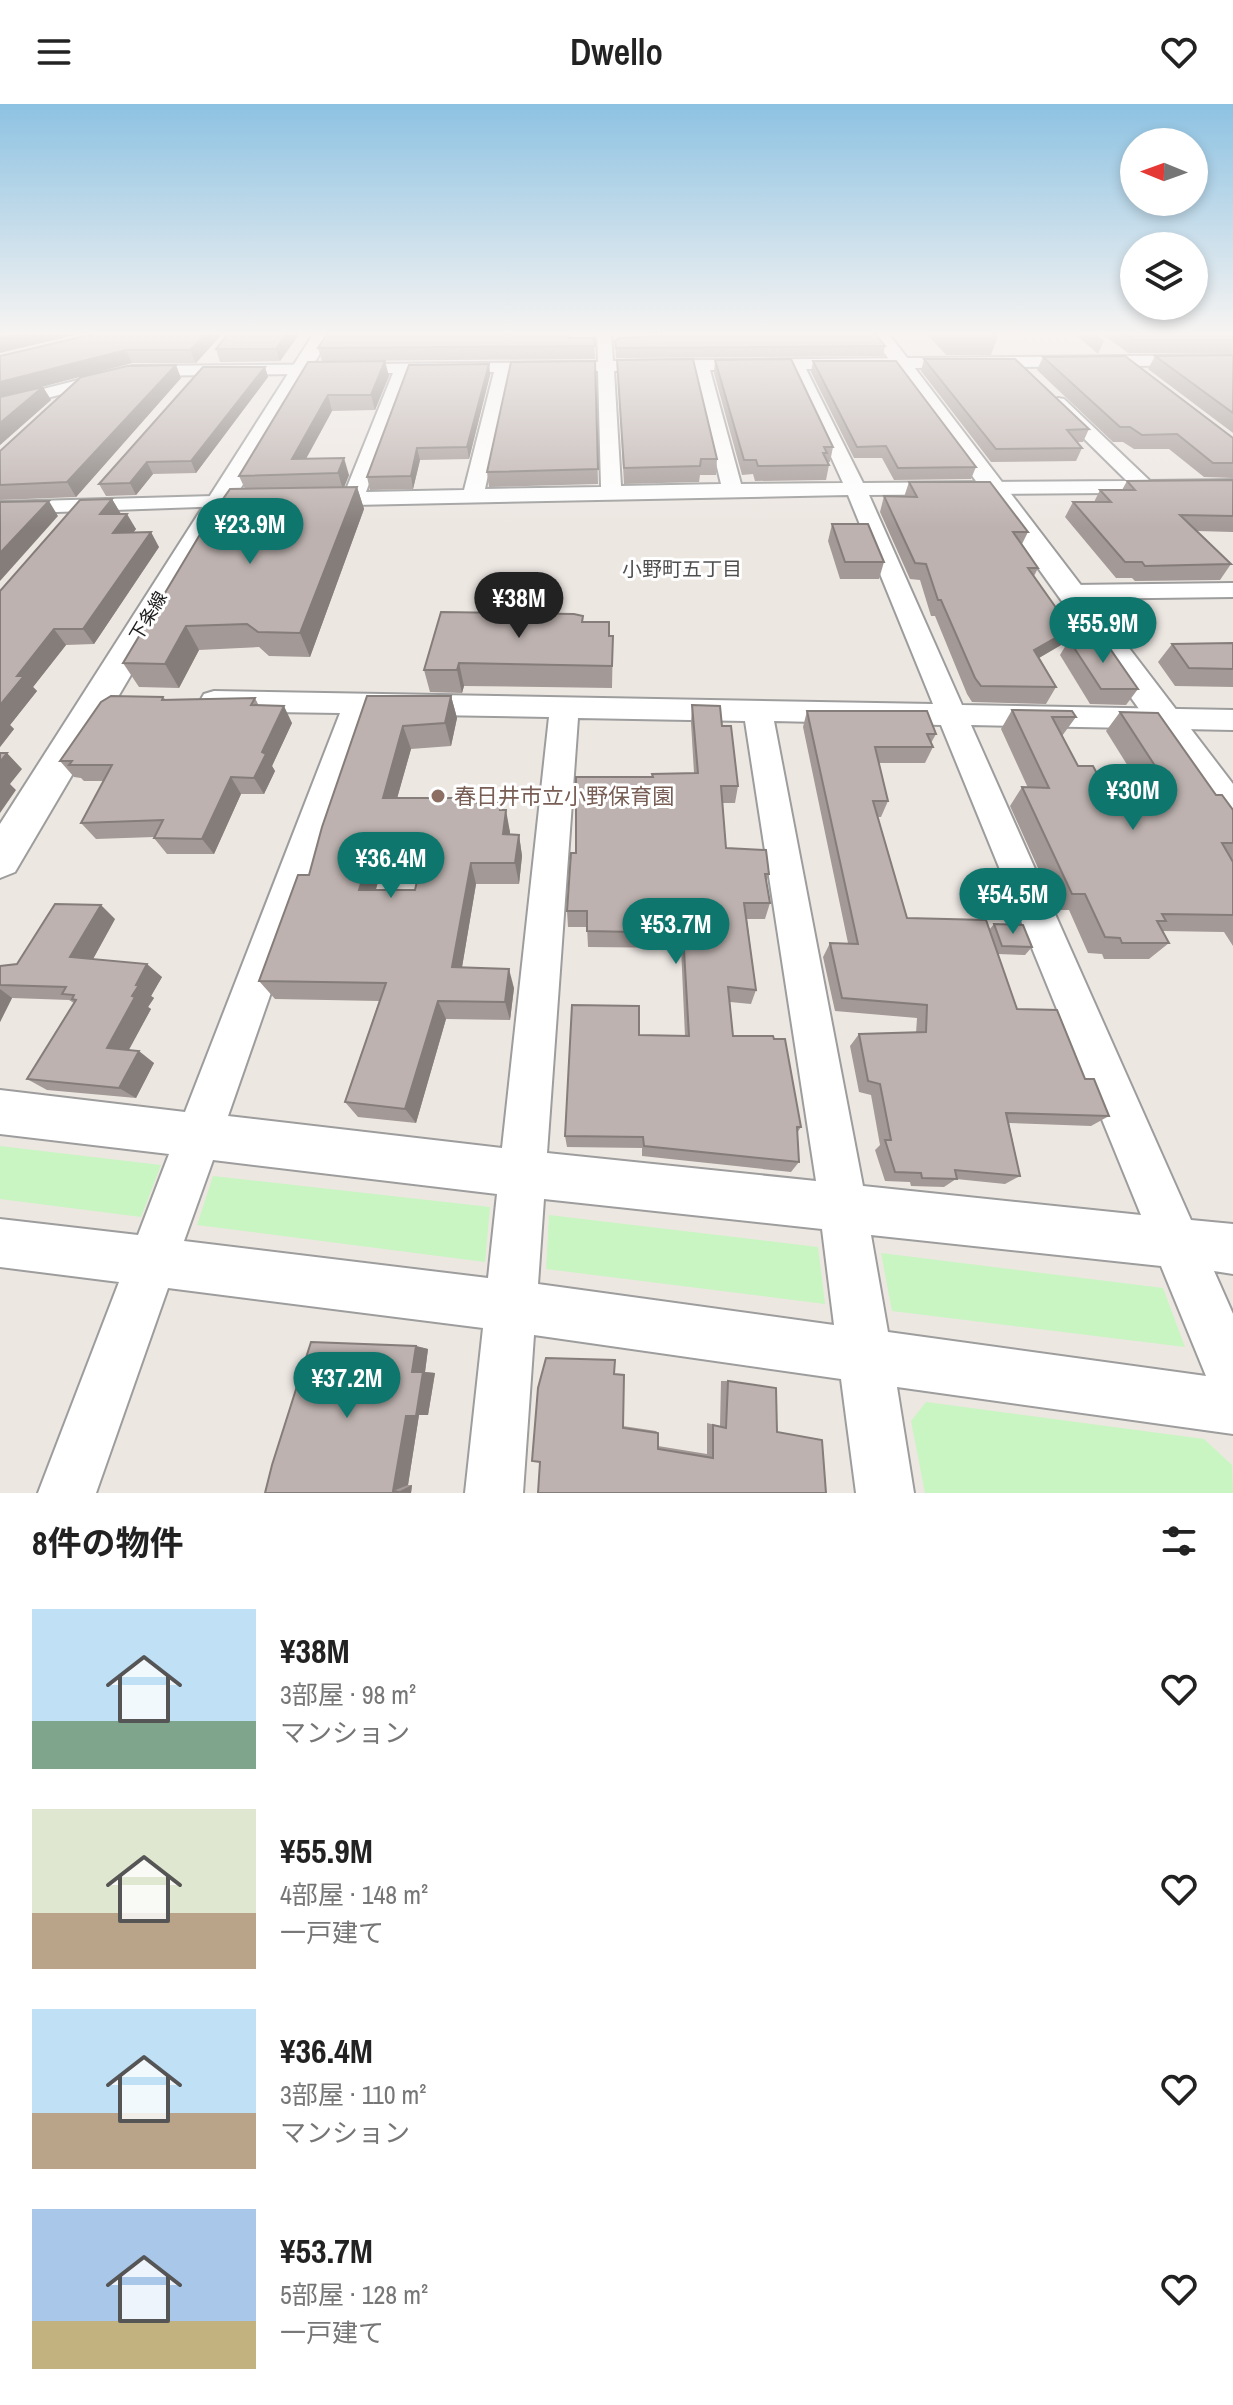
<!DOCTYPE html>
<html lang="ja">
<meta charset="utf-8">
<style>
:root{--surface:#fff;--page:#f6f6f6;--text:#222;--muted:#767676;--accent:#0f766e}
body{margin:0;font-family:"Archivo Narrow","Noto Sans JP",sans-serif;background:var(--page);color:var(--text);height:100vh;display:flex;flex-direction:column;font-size:30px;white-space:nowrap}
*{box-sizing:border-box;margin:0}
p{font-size:26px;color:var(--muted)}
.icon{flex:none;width:44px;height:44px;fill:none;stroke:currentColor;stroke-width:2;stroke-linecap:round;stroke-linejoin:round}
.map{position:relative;height:1389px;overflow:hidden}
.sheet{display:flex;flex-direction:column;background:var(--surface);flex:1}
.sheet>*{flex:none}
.needle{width:52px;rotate:271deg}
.tools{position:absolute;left:1120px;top:24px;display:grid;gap:16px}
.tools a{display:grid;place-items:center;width:88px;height:88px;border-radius:50%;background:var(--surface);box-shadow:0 4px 12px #0003;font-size:40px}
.price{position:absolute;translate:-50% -68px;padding:0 18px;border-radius:28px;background:var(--accent);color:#fff;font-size:26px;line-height:52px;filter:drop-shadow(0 2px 4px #0008)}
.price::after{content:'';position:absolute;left:50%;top:48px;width:24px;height:18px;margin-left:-12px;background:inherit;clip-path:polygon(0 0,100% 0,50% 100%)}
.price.selected{background:#222;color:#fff}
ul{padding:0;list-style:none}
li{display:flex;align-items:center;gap:24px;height:200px;padding:0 32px}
li span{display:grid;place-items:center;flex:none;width:224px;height:160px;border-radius:0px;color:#555}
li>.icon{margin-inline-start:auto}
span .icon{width:96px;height:96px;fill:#fffc;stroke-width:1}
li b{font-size:34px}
h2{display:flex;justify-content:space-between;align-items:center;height:96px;padding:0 32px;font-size:34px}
header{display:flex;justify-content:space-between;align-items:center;height:104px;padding:0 32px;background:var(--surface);font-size:36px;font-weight:600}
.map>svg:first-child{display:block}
.park{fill:#c8f5c1}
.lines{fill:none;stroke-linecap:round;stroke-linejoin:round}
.minor-casing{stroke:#9d9d9d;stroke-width:4}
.tertiary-casing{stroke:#9d9d9d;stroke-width:4}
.minor{fill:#fff;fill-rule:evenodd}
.tertiary{fill:#fff;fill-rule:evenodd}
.wall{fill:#a39996;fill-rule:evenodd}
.shaded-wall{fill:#847d7a}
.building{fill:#bdb2af;stroke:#847d7a;stroke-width:2;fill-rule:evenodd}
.education-dot{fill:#8d6e63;stroke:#fff;stroke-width:3}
.labels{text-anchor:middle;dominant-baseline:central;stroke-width:6;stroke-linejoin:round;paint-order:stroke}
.far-street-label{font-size:18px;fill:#1c1c1c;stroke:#fff}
.far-neighbourhood-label{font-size:20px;fill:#4f4f4f;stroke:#fff}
.education-label{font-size:22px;fill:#785e54;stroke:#fff;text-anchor:start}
</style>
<header><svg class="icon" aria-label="menu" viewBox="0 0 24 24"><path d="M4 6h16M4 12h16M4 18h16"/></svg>Dwello<svg class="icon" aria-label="heart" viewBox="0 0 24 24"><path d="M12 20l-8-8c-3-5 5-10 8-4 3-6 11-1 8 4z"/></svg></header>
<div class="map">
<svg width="1233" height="1389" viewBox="0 0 1233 1389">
<rect width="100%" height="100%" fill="#ede7e2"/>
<g class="park">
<polygon points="0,1042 161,1061 141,1113 0,1095"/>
<polygon points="213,1072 490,1103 485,1158 197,1121"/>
<polygon points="549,1111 818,1143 825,1200 546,1165"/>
<polygon points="881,1149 1163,1184 1185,1243 892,1207"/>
<polygon points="926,1298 1204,1335 1232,1361 1233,1389 925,1389 911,1317"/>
</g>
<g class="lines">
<defs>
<g id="minor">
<path d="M597,229H611L613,257L1233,251V261L806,265L863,379L1127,377L1052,303L1049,299L1058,294L1064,295L1150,377L1233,376V388L869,391L962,601L1233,606V626L971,621L1191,1116L1233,1120V1170L1214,1167L1233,1210V1330L897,1283L914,1389H856L841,1275L534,1231L523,1389H465L483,1224L168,1184L96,1389H38L119,1178L0,1163V1115L138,1131L169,1050L0,1030V986L185,1008L340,609L214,607L204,604L200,597L204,590L214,587L933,600L848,391L353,401L312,399L309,395L312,391L345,388L393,269L133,272L0,306V296L133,262L598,258ZM791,265L843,379L741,380L710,266ZM694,266L721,380L621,382L614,267ZM598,267L601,383L485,385L510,268ZM494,268L464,386L366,388L409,269ZM368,610L549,613L502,1044L228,1012ZM578,614L745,617L816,1077L547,1049ZM774,617L941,621L1141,1111L863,1082ZM213,1056L497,1090L488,1174L184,1137ZM544,1095L822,1125L834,1221L538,1180ZM871,1131L1161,1162L1206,1272L888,1228Z"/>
<polygon points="249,391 259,397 256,401 0,410 0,398"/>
<polygon points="1233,479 1233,493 1072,495 1063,493 1060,488 1063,483 1072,481"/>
</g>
<g id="tertiary">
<polygon points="314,229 332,229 15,768 0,774 0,720"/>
<polygon points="870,229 888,229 1233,680 1233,727 1219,722 1152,623"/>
</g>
</defs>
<use href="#minor" class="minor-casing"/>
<use href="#tertiary" class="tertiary-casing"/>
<use href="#minor" class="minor"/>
<use href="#tertiary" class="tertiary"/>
</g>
<g class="wall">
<polygon points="98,229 223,229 196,259 132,259 17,289 43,283 51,296 0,341 0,252"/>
<polygon points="229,229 300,229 280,257 220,258 216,245"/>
<polygon points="565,229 569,234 594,234 595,255 322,257 318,244"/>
<polygon points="659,229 875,229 885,242 883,252 616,254 615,237 659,232"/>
<polygon points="926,229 999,229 991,251 946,251"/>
<polygon points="1074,229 1095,229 1104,237 1098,250"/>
<polygon points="1101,229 1233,229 1233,249 1128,249"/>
<polygon points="1233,251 1233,329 1148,265 1155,252"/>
<polygon points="1043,253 1233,334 1233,374 1204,373 1169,345 1134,345 1123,338 1113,338 1037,266"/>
<polygon points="924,255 1089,325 1083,338 1077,338 1082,344 1076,357 991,358 921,267"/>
<polygon points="617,256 717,355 716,371 700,371 699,378 624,380"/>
<polygon points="715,256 833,343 830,358 827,358 829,361 826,376 755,377 753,370 742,371 714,269"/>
<polygon points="595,257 598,380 489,383 487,368"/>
<polygon points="813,257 976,363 971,375 894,376 882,354 854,354 811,268"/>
<polygon points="308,258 389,272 375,306 332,307 306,355 349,371 344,383 357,383 364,405 310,553 269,552 259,543 199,546 179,584 139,583 123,559 245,385 239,372"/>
<polygon points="489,260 490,271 469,355 420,356 413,385 370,386 367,373"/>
<polygon points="265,263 268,273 196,369 153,370 136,391 106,392 99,380"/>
<polygon points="181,274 76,393 0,396 0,347"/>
<polygon points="1233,376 1233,428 1197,427 1231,460 1220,476 1135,477 1132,474 1116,474 1065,413 1073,398 1094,398 1100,386 1122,386 1127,377"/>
<polygon points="909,378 1028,428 1022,440 1038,464 1034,472 1061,541 1039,554 1056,583 1046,600 972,598 967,590 935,512 931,512 920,476 910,475 880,408 884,392 904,393"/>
<polygon points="112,395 121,410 136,425 133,428 159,443 94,540 66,541 33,583 37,587 10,621 14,625 0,643 0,487"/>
<polygon points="832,420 884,458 879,475 840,475 828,437"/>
<polygon points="583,518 610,532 613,532 612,584 464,582 462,589 430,588 424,566"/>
<polygon points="1069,536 1138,585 1126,601 1090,600 1060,551"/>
<polygon points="1233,539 1233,583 1175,582 1158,558 1172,540"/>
<path d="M367,592H451L457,614L451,642L411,645L397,694H468L469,699H501L510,728V730L519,731L522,752L519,780H476L462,863L514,884L510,916L446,915L416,1019L358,1013L345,998L379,897L275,895L259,877L309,771ZM383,759H421L415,786H376Z"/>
<polygon points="163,593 165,595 255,594 259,602 292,619 272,662 275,667 264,690 241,690 214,750 167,750 154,734 154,733 96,735 81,719 104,677 84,677 81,674 74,673 60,657"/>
<polygon points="692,601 722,622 738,682 735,699 722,699 726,744 769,770 766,779 770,799 765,815 747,815 756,886 751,900 730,898 733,932 801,1023 797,1029 799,1058 791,1068 642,1052 642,1044 567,1043 565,1032 639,931 685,932 681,844 588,843 587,823 568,823 567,807 576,749 652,673 694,669 691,619"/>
<polygon points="1012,606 1076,613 1062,632 1078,662 1120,690 1146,691 1106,627 1120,608 1233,706 1233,842 1224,828 1162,827 1169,839 1149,855 1104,855 1102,850 1088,849 1069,806 1057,806 1010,702 1022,683 1028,684 1001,625"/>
<polygon points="807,607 936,630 931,639 933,643 925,659 879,659 888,697 881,713 877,713 907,814 989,826 994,820 1032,843 1025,851 997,850 1017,905 1085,975 1109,1012 1091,1022 1009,1019 1020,1072 1005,1080 956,1075 944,1083 911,1082 910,1078 885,1077 875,1046 880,1041 871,991 859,988 850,942 859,930 916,929 917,914 835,907 823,853 830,839 848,839 803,623"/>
<polygon points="115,815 93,855 162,873 151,892 154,894 148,903 151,905 128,946 154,959 136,994 47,986 27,975 74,899 69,896 12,894 0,918 0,862 17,860"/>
<polygon points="416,1242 428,1245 425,1268 435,1269 428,1311 419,1311 408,1381 412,1381 411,1389 265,1389"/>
<polygon points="614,1270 623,1322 656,1327 658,1329 658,1342 707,1350 707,1319 720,1322 721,1277 728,1277 777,1328 822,1336 538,1389"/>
</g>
<g class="shaded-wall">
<polygon points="24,229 83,229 0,249 0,235"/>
<polygon points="207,229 223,229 196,259 190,246"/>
<polygon points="287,229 300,229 280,257 276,245"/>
<polygon points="126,246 132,259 0,294 0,278"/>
<polygon points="385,257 389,272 375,306 371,291"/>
<polygon points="489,260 490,271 469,355 467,343"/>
<polygon points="176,261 181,274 76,393 67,378"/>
<polygon points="265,263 268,273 196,369 191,357"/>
<polygon points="43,283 51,296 0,341 0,319"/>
<polygon points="328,291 332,307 297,371 292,355"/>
<polygon points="417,344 420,356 413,385 411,372"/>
<polygon points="344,354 349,371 343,386 338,369"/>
<polygon points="147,358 153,370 136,391 130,379"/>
<polygon points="357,383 364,405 310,553 300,529"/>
<polygon points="112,395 121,410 100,410"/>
<polygon points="49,397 58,412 0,477 0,449"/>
<polygon points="127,410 136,425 122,444 113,429"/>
<polygon points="151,428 159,443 94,540 83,525"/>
<polygon points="186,522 199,546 179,584 165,560"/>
<polygon points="54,525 66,541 33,583 37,587 10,621 14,625 0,643 0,601 17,572"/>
<polygon points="1071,525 1061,541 1025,562 1034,546"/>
<polygon points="459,559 464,582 462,589 457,566"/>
<polygon points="451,592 457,614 451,642 445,619"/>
<polygon points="284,602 292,619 272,662 275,667 264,690 254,674 262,648"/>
<polygon points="403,622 411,645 391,716 383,694"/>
<polygon points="7,649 22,665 10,680 16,686 0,709 0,658"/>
<polygon points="231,673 241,690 214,750 202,735"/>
<polygon points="501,699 504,718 506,706 510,728 507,752 500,706"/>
<polygon points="519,731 522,752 519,780 515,759"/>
<polygon points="374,737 383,759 370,806 359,786"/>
<polygon points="471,759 476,780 459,881 452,863"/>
<polygon points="101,801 115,815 87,866 70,853"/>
<polygon points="147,860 162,873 151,892 154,894 148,903 151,905 124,955 107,944 132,892 136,881"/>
<polygon points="509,865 514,884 510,916 505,898"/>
<polygon points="0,885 12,894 0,918"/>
<polygon points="438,897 446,915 416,1019 405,1005"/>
<polygon points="139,947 154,959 136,994 119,984"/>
<polygon points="416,1242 428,1245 425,1268 435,1269 428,1311 419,1311 408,1381 393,1387"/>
<polygon points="412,1381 411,1389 398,1389 398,1388"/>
</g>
<g class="building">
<polygon points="0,229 24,229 0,235"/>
<polygon points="98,229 207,229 190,246 126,246 0,278 0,252"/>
<polygon points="229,229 287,229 276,245 216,245"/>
<polygon points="328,229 564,229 564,230 569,230 569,234 594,234 595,242 318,244"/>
<polygon points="661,229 875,229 885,242 616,244 615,237 619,234 662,232"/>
<polygon points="1124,229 1233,229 1233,236 1134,236"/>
<polygon points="1233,251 1233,309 1155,252"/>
<polygon points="1125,252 1233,334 1233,359 1213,359 1177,330 1142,331 1130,323 1120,323 1043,253"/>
<polygon points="693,255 717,355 701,355 700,362 624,364 617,256"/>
<polygon points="791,255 833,343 824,343 827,349 823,349 829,361 758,362 756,356 744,356 715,256"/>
<polygon points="924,255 1015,255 1089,325 1067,326 1082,344 996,345"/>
<polygon points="385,257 371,291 328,291 292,355 344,354 338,369 239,372 308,258"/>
<polygon points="595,257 598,365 487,368 511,258"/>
<polygon points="813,257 896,257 976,363 898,364 886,342 857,343"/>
<polygon points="489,260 467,343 417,344 411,372 367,373 409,261"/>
<polygon points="176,261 67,378 0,381 0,347 81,273 127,262"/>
<polygon points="203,263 265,263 191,357 147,358 130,379 99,380"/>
<polygon points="43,283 0,319 0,293"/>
<polygon points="1233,376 1233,412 1180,411 1231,460 1145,462 1142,458 1125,458 1073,398 1111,398 1100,386 1135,386 1127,377"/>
<polygon points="909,378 990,378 1028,428 1013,428 1038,464 1028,464 1071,525 1034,546 1056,583 981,582 975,574 941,496 938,496 926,460 915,459 884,392 917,393"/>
<polygon points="357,383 300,529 258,528 247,520 186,522 165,560 123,559 211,412 230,385"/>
<polygon points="112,395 100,410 127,410 113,429 151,428 83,525 54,525 17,572 24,572 0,601 0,487 80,396"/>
<polygon points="49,397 0,449 0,398"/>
<polygon points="832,420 868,420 884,458 845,458"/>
<polygon points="441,508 574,510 583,512 582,518 609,518 609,532 613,532 612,562 459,559 457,566 424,566"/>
<polygon points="1069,536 1104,536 1138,585 1101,585"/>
<polygon points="1233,539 1233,565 1189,564 1172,540"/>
<polygon points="111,592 163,593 162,596 255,594 251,601 284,602 262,648 266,650 254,674 231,673 202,735 154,734 163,716 81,719 112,661 69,661 72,657 60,657 101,598"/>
<path d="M367,592H451L445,619L403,622L383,694H468L467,699H501L500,706H506L503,730L519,731L515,759H471L452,863L509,865L505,898L438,897L405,1005L345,998L386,879L259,877L298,771H309L322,723ZM374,737L426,738L415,786H359Z"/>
<polygon points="692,601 720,602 722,622 731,622 738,682 721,682 726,744 766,746 769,770 765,770 770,799 744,799 756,886 728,883 733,932 773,932 774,935 785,935 801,1023 797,1023 799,1058 644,1042 643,1033 565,1032 572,901 639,902 639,931 689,932 683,829 587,827 587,807 567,807 571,749 576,749 576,673 653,673 652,670 698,669"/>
<polygon points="1012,606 1072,607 1076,613 1052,613 1078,662 1093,662 1102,679 1114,679 1120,690 1174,691 1120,608 1158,609 1216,691 1222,691 1233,706 1233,739 1222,739 1233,758 1233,811 1162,810 1166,817 1157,817 1169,839 1122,839 1120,834 1105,833 1085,790 1072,790 1022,683 1049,684"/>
<polygon points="807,607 927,607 936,630 927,630 933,643 875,643 888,697 873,697 907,814 986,816 1017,905 1057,906 1085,975 1094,975 1109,1012 1006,1009 1020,1072 955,1066 957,1075 922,1074 921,1069 895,1068 885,1036 891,1036 880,980 868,977 859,930 926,928 927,901 842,894 830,839 858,840"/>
<polygon points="0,649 7,649 0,658"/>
<polygon points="55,800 101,801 70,853 147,860 136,881 139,881 132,892 135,893 107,944 139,947 119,984 27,975 76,896 72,895 74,891 62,890 66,883 0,881 0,862 17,860"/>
<polygon points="994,820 1023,821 1032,843 1002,842"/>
<polygon points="311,1238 416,1242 412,1268 423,1268 416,1312 406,1312 393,1387 398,1388 398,1389 265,1389 272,1361"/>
<polygon points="546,1254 615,1256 614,1270 624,1271 623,1324 658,1329 658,1345 713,1354 713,1321 726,1324 728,1277 776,1284 777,1328 822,1336 826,1389 538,1389 540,1358 532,1357 538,1284"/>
</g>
<linearGradient id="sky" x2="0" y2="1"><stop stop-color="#8dc2e2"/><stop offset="0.54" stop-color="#f7f4f2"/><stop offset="1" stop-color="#f7f4f2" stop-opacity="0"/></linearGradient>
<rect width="1233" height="424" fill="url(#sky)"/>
<circle class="education-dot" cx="438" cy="692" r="8"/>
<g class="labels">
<g class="far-street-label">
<text transform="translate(148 512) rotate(-59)">下条線</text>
</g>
<g class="far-neighbourhood-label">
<text x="682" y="464">小野町五丁目</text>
</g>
<g class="education-label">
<text x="454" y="692">春日井市立小野保育園</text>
</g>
</g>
</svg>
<div class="tools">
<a><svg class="needle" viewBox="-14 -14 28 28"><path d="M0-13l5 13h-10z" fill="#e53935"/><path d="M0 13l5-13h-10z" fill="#767676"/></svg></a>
<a><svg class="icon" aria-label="layers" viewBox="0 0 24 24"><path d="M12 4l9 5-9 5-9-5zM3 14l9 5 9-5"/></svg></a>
</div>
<b class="price" style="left:250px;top:462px">¥23.9M</b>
<b class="price selected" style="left:519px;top:536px">¥38M</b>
<b class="price" style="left:1103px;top:561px">¥55.9M</b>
<b class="price" style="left:1133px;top:728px">¥30M</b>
<b class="price" style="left:391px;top:796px">¥36.4M</b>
<b class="price" style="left:1013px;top:832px">¥54.5M</b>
<b class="price" style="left:676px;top:862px">¥53.7M</b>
<b class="price" style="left:347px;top:1316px">¥37.2M</b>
</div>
<section class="sheet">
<h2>8件の物件<svg class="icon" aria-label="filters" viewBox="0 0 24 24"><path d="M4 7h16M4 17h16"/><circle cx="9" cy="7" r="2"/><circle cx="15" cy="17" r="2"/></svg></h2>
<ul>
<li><span style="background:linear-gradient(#bfe0f5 70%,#7fa58c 0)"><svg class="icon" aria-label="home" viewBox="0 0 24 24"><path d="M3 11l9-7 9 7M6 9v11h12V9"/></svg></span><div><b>¥38M</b><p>3部屋 · 98 m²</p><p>マンション</p></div><svg class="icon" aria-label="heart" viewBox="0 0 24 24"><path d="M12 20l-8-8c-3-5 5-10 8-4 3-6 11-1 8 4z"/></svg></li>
<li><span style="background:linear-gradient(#dfe7d0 65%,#b9a48a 0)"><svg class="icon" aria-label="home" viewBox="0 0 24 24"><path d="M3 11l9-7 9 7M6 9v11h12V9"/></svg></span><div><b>¥55.9M</b><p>4部屋 · 148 m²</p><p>一戸建て</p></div><svg class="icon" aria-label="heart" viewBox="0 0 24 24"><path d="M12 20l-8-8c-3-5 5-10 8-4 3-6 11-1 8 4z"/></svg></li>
<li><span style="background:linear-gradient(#bfe0f5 65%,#b9a48a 0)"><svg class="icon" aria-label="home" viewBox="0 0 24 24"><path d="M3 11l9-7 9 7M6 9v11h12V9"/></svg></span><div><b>¥36.4M</b><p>3部屋 · 110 m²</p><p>マンション</p></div><svg class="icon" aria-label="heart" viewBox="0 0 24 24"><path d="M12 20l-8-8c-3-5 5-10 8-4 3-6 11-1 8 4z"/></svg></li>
<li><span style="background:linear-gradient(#a9c7e8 70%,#c2b280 0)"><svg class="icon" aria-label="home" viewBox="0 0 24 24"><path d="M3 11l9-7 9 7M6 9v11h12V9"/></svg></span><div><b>¥53.7M</b><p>5部屋 · 128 m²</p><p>一戸建て</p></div><svg class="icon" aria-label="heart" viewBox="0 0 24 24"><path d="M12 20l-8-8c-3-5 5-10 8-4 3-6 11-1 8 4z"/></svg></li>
</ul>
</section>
